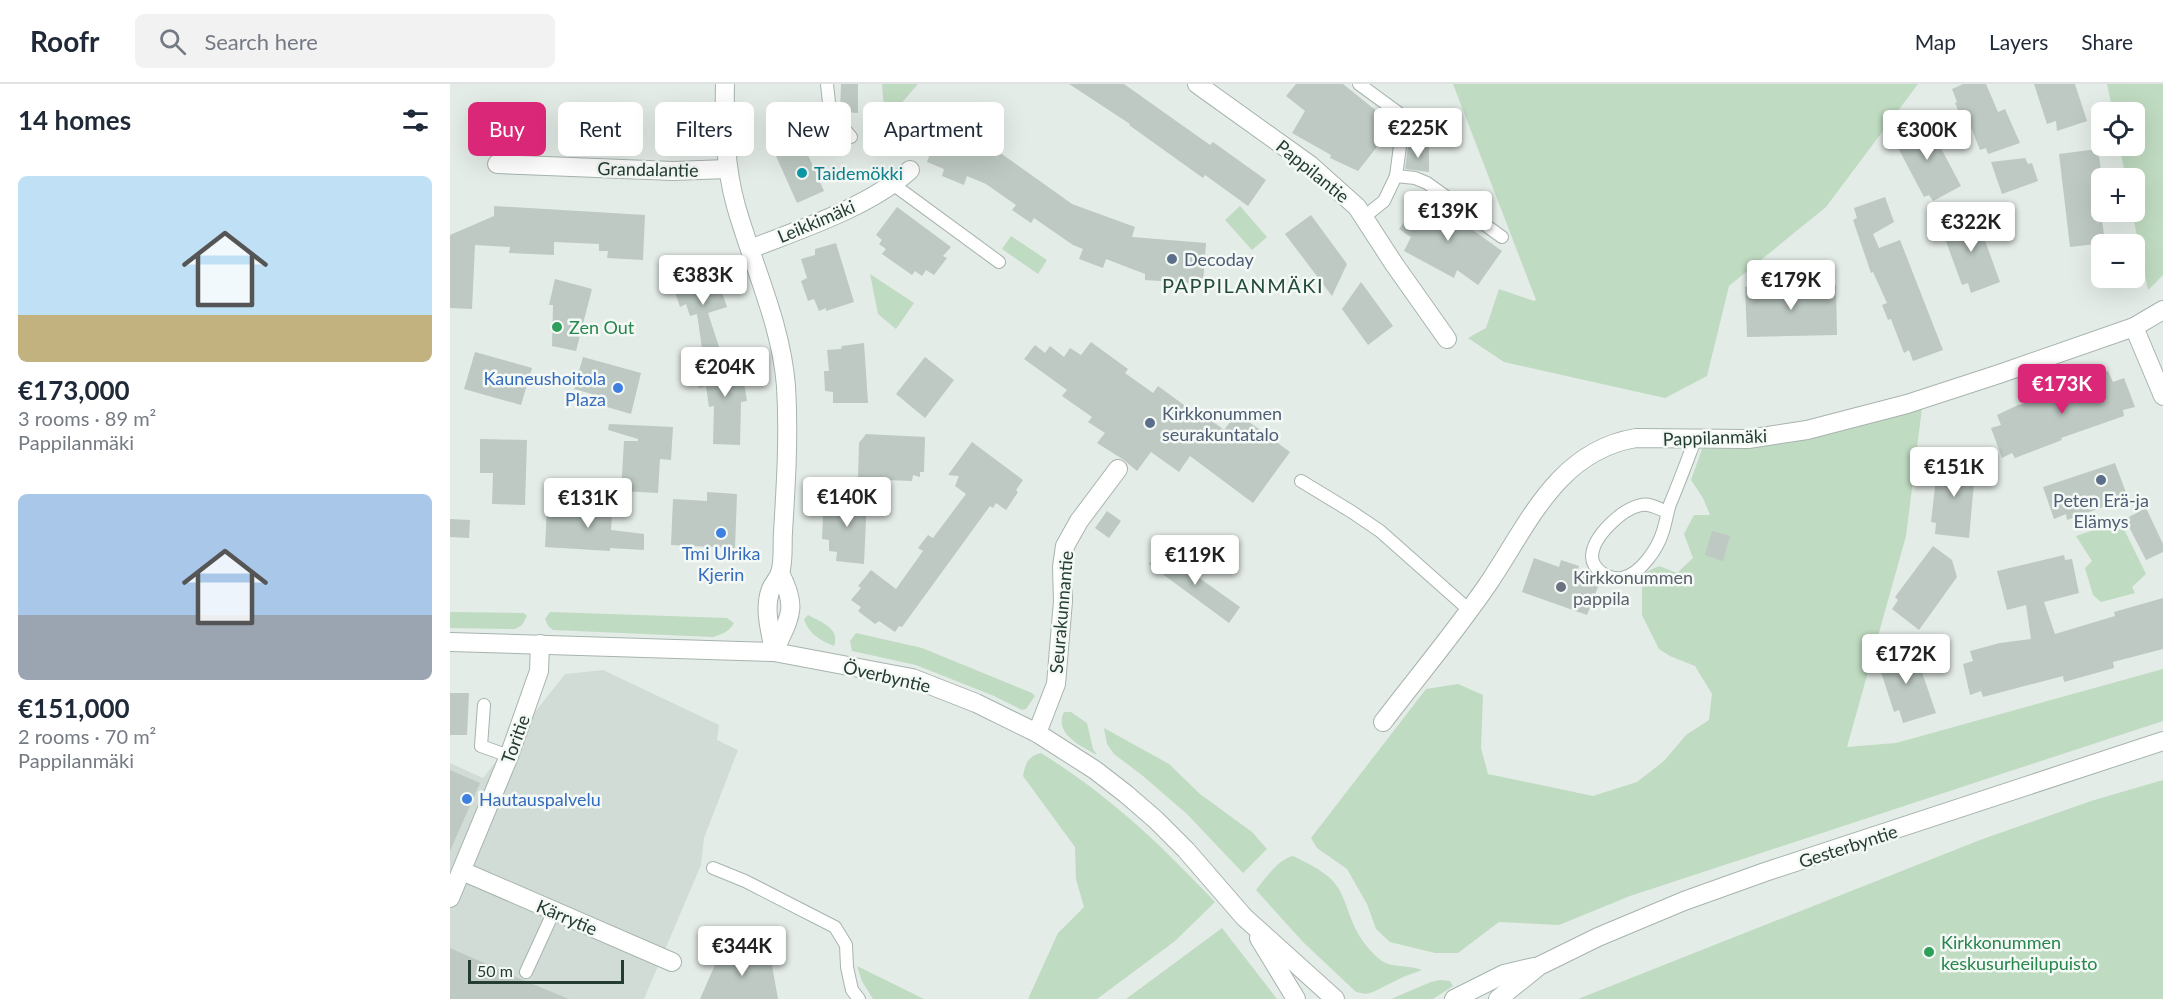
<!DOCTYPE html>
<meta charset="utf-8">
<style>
:root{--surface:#fff;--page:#f2f2f3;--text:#1f2937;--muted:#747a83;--line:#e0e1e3;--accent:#db2777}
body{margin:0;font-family:Lato,sans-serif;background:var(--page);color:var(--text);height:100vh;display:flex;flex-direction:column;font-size:22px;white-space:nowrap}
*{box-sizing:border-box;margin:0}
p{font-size:20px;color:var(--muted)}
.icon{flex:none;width:33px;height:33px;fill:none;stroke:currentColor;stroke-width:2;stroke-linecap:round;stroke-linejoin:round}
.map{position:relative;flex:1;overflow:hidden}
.details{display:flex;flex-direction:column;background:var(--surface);width:450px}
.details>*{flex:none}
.guide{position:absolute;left:18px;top:18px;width:570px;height:54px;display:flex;gap:12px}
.tools{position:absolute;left:1641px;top:18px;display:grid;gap:12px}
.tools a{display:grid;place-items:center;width:54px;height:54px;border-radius:9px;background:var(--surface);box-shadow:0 6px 24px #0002;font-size:30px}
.scale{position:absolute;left:18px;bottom:15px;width:156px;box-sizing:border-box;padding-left:6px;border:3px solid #253c31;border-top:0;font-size:16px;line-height:21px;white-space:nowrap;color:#253c31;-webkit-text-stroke:4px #f4f9f6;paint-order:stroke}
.price{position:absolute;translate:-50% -51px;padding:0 14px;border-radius:6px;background:#fff;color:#222;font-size:20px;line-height:39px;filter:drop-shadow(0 2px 3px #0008)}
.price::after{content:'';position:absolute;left:50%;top:36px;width:18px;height:14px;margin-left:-9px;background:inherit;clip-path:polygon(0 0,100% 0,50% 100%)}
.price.active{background:var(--accent);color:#fff}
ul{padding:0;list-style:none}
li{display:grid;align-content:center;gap:12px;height:318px;padding:0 18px}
li span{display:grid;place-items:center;height:186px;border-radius:9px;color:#555}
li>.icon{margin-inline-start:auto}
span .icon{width:108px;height:108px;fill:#fffc;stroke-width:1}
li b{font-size:26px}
h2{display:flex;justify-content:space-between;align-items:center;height:72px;padding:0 18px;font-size:26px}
.chip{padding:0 21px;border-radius:9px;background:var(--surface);box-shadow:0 6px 24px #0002;font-size:21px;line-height:54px}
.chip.active{background:var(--accent);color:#fff}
header{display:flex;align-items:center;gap:36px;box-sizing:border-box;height:84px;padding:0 30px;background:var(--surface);border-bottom:2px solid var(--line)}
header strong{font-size:28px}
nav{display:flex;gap:33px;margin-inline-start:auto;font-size:21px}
.search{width:420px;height:54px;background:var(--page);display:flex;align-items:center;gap:15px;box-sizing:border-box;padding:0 21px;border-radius:9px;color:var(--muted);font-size:22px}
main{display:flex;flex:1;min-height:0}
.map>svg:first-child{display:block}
.built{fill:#d2dcd6}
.green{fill:#bfdbc1}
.building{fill:#bdc9c2}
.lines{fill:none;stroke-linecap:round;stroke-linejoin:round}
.service-casing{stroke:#a7b4ad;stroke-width:14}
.minor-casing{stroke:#a7b4ad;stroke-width:20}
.tertiary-casing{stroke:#a7b4ad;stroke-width:20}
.service{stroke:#fff;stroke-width:12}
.minor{stroke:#fff;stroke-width:18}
.tertiary{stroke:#fff;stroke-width:18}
.culture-dot{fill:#0f9aa8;stroke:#f4f9f6;stroke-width:2}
.service-dot{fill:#5c6f8a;stroke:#f4f9f6;stroke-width:2}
.leisure-dot{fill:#2e9e5b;stroke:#f4f9f6;stroke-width:2}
.shop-dot{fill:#3f7fe0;stroke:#f4f9f6;stroke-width:2}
.worship-dot{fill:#6b7280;stroke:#f4f9f6;stroke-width:2}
.labels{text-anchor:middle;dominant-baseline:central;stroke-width:5;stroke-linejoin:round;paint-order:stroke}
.street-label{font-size:18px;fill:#253c31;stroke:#f4f9f6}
.culture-label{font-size:18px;fill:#0d838f;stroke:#f4f9f6;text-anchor:start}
.service-label{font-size:18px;fill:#4e5e75;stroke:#f4f9f6;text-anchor:start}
.leisure-label{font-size:18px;fill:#27864d;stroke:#f4f9f6;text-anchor:start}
.shop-label{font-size:18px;fill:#366cbe;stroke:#f4f9f6;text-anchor:end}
.worship-label{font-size:18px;fill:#5b616d;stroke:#f4f9f6;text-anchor:start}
.neighbourhood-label{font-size:20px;letter-spacing:1.5px;fill:#234c3a;stroke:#f4f9f6}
</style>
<header>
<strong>Roofr</strong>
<div class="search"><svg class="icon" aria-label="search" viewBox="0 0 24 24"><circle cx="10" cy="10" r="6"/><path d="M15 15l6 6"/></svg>Search here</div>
<nav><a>Map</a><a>Layers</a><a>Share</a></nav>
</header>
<main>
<section class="details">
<h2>14 homes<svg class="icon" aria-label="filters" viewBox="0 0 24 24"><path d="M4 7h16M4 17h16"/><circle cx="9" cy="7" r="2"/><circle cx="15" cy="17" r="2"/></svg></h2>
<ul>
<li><span style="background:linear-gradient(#bfe0f5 75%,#c2b280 0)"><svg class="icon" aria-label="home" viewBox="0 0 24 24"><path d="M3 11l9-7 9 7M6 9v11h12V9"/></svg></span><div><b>€173,000</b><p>3 rooms · 89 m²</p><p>Pappilanmäki</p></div></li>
<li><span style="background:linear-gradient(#a9c7e8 65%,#9aa5b1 0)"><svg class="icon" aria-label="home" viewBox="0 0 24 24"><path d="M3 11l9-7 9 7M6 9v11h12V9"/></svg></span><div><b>€151,000</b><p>2 rooms · 70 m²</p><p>Pappilanmäki</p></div></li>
</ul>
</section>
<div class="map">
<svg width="1713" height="915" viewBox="0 0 1713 915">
<rect width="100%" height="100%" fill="#e4ece7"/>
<polygon class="built" points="153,586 269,641 267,656 288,666 254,754 251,781 194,915 0,915 0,679 33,694 115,590"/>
<g class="green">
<polygon points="432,0 468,0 435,38"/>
<polygon points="1003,0 1468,0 1376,123 1279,202 1257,292 1215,314 1054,278 1018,254 1036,244 1049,205 1084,217 1086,216"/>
<polygon points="1657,0 1713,0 1713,191 1698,206 1682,128 1684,128 1684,94 1676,94 1669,62 1684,62 1684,28 1663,28"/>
<polygon points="790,122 817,153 802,166 775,136"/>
<polygon points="561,152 597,176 588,190 552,165"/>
<polygon points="420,190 464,219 446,245 428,230"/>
<polygon points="1472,324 1456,452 1397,663 1446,659 1713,585 1713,637 1180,812 1109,841 1049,838 1008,869 985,869 940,858 926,845 917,820 897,785 867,764 861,754 976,605 1008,600 1033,611 1031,664 1038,690 1143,712 1187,698 1214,677 1236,651 1259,636 1262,610 1245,582 1220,572 1209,565 1192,531 1192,490 1209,482 1227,489 1243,474 1234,450 1244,431 1260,431 1253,414 1241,396 1252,365 1300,364 1361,355"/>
<polygon points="1670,437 1696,490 1682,503 1685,509 1651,518 1643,511 1635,484 1642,477 1626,452"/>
<polygon points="0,528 74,529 77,532 72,541 65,545 0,544"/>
<path d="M100,528L277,534L284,539C279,548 272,550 263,553L103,546L98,542L95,535Z"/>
<path d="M358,531C371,538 391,545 384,562C371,557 358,549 354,535Z"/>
<polygon points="406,549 472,564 582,609 585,612 576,625 572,626 544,612 466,581 402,567 400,557"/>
<path d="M614,628H621L637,639L643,665L647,671C633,663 603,650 614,628Z"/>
<polygon points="654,644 719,680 750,710 802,748 817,765 793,789 737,730 693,692 664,670 657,660"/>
<path d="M591,669C660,712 709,759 765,818L725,857L647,915H578L608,849L634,823L626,795L625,763L573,692C575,680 578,672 591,669Z"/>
<polygon points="1713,696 1713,915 1128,915 1530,756 1641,717"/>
<path d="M843,772C855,778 872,786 882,796C893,808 896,822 902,837C908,852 919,868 932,877C943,884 960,881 972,886L953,893L923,908L916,910L906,908L853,858L806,806C816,794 827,776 843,772Z"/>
<polygon points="772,844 827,915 676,915"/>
<polygon points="407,882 474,915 423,915 412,897"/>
<polygon points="990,896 1000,897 1003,902 983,915 941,915 981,898"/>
</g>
<g class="building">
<polygon points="391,0 408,0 408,29 390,28"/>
<polygon points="619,0 674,0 760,61 763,58 816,96 798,122 755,91 753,94 679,41 680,40"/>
<polygon points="846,0 893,0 944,41 908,87 880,74 881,71 842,49 855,27 836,12"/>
<polygon points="1513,0 1536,0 1548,28 1555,25 1570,59 1538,70 1536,64 1530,66 1518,36 1513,38 1505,19 1507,18 1502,5"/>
<polygon points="1584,0 1625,0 1637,37 1607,47 1606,37 1597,40"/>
<polygon points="1475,34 1511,102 1483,117 1479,111 1474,113 1446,60 1450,57 1446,50"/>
<polygon points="491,42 542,63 622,120 685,143 682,153 756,159 753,200 695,196 695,190 656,175 653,184 629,175 633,165 623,161 584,134 581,139 562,126 566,121 536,100 517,92 514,101 492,92 494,85 477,78"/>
<polygon points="353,60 374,107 347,119 326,72"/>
<polygon points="958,62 979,62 979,88 955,85"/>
<polygon points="1648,65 1652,93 1652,112 1649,112 1655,159 1620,163 1609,70"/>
<polygon points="1575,74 1578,80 1582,79 1588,97 1552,110 1541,78"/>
<polygon points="974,111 1052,167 1028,201 1007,186 1004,194 954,167 961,153 949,145"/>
<polygon points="1435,113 1444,138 1423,150 1429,164 1450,156 1493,266 1463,277 1459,266 1454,269 1441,235 1438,236 1432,221 1437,219 1423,188 1421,189 1403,136 1407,134 1404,124"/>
<polygon points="44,122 195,131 193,176 157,174 158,167 149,167 149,160 104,158 104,171 59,169 60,163 25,161 22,225 0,224 0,151 44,132"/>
<polygon points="447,123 501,163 493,172 497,174 484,191 476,186 472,192 465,187 462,191 432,170 436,165 429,160 432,156 426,151"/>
<polygon points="1525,129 1550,198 1521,209 1518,199 1512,201 1494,152 1498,150 1494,140"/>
<polygon points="861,131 897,180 882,212 835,150"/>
<polygon points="386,159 404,218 376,227 376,224 369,227 364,215 358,217 351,197 357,194 351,175 365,171 365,165"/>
<polygon points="265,188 277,223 258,229 270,266 253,271 247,230 240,232 236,220 230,223 223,202"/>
<polygon points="105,195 142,205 126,267 102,262 103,221 99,221"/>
<polygon points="911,198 943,242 918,261 892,225"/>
<polygon points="1386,201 1387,251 1297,253 1295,203"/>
<polygon points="641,258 678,285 675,289 703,309 708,302 742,327 745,324 774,346 787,329 840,368 803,419 740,372 729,388 701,368 687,387 674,376 647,359 655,349 638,338 642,333 612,312 617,306 574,275 585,261 595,269 600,262 614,273 620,264 631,271"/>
<polygon points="414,259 418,319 383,319 383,308 375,307 374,287 379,287 377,266 391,265 392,262"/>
<polygon points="25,268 82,284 71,321 14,305"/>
<polygon points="133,273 191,289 181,330 140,318 142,310 124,305"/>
<polygon points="475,273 504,296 475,334 446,310"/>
<polygon points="290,274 297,317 291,318 290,361 263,360 264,322 259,323 256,302 249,304 246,285 255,284 254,278"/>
<polygon points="1658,287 1663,298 1674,294 1685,323 1673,326 1674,332 1611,354 1612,356 1565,374 1562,369 1552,374 1541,344 1551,341 1547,331 1568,321 1612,309 1610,304"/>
<polygon points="159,340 223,343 221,376 210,375 208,409 171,407 174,357 188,357 188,355 158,346"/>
<polygon points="416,350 475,353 474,388 470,388 470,393 463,391 462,397 408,395 409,359"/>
<polygon points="30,355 77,356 75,421 42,420 43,389 30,389"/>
<polygon points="522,358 573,396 566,406 568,408 556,426 546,419 543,424 540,422 452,543 449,542 445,548 429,537 425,540 408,527 411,523 401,516 411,504 408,502 421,486 446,505 473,467 468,464 478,451 483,454 516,410 505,402 509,392 498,391"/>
<polygon points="1493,374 1526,377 1519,454 1485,450 1486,439 1481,438 1487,386 1491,387"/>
<polygon points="1665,379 1678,414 1617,436 1616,430 1604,435 1593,403"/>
<polygon points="257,408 287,410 285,464 221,461 223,415 257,417"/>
<polygon points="395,409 417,412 414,480 386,477 387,468 379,467 379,456 372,455 373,432 379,432 380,413 394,413"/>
<polygon points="132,415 163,417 161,446 194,450 194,466 160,464 160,467 95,463 97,424 131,426"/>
<polygon points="1696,424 1713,460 1713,468 1696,476 1675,435"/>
<polygon points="657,427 671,437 659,454 645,444"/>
<polygon points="0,435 20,436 19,454 0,453"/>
<polygon points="1262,447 1280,452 1273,477 1255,471"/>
<polygon points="1483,462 1502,476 1507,493 1469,546 1442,525 1448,516 1445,513"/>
<polygon points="710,466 790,523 779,539 699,480"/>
<polygon points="1614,471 1615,476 1622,475 1629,509 1594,518 1605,550 1665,532 1664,528 1713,514 1713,565 1663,578 1664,584 1614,598 1613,592 1533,613 1531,607 1520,611 1513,580 1523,577 1520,567 1550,559 1581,555 1576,521 1557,526 1547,487"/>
<polygon points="1084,474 1109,483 1111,476 1129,482 1127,489 1150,498 1137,531 1072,508"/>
<polygon points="1447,560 1450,573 1466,571 1486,629 1453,639 1449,626 1444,628 1428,579 1433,578 1430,566"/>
<polygon points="0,609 19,609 17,651 0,651"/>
<polygon points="0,686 30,699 0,767"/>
<polygon points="0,864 73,896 119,915 0,915"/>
<polygon points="271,867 320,870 328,915 250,915"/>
</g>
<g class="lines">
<defs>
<g id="service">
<polyline points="377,0 380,28 401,53"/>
<polyline points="909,0 950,30 953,40 946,92 934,117 914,133"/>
<polyline points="946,92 965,94 977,99 1052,153"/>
<polyline points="444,101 549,178"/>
<polyline points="851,397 902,428 930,447 1018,525"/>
<path d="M1217,428C1209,425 1200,419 1191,421C1172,425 1143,452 1142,472C1142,486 1159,496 1172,494C1191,490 1208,464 1213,447C1216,438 1217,429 1220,420C1229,399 1237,377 1245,356"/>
<polyline points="34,621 31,662 59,672"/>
<polyline points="263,784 295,797 385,843 396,861 397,883 402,906 409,915"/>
<polyline points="76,888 104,827"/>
</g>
<g id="minor">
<polyline points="747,0 860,81 907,123 944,180 997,255"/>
<polyline points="47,80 223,87 278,85"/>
<path d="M300,165C351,145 419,123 460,86"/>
<polyline points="1684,243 1713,312"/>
<path d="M933,638C968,592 1006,547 1038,500C1078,441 1107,367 1186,354L1298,355L1357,346L1457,320L1549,290L1684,243L1713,226"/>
<polyline points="587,649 606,600 613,517 612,483 615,462 629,437 668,385"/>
<polyline points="12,787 222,878"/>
<polyline points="0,814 59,672 89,587 90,560"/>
</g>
<g id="tertiary">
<path d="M275,0C274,41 275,83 286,122C303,182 331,239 336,302C339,351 336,400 333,448C332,461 334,477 330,489C328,495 323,500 321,505C313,525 321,548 324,568"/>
<polyline points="0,558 324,568 462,594 526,619 587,649 645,686 676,710 706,736 736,766 794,833 885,915"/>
<path d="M324,568C339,533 349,526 330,489"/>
<polyline points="809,854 846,915"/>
<polyline points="1004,915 1054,890 1084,883"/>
<polyline points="1048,915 1089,882 1148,853 1234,817 1315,788 1713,657"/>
</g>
</defs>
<use href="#service" class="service-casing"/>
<use href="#minor" class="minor-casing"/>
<use href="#tertiary" class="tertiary-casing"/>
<use href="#service" class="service"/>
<use href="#minor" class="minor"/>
<use href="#tertiary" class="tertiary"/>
</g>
<circle class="culture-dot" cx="352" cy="89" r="6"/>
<g class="service-dot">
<circle cx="722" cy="175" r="6"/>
<circle cx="700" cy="339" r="6"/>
<circle cx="1651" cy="396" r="6"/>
</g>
<g class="leisure-dot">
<circle cx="107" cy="243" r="6"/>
<circle cx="1479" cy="868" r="6"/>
</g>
<g class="shop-dot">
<circle cx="168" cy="304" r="6"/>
<circle cx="271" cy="449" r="6"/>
<circle cx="17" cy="715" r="6"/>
</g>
<circle class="worship-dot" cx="1111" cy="503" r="6"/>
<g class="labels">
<g class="street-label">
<text transform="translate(198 85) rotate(1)">Grandalantie</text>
<text transform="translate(863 87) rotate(39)">Pappilantie</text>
<text transform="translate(366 137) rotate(-23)">Leikkimäki</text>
<text transform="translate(1265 353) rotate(-2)">Pappilanmäki</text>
<text transform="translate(611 528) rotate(-85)">Seurakunnantie</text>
<text transform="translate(437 592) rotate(13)">Överbyntie</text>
<text transform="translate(65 655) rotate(-70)">Toritie</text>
<text transform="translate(1398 762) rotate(-18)">Gesterbyntie</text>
<text transform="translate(117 833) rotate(23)">Kärrytie</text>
</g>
<g class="culture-label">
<text x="364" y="89">Taidemökki</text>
</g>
<g class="service-label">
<text x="734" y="175">Decoday</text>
<text x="712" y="329">Kirkkonummen<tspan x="712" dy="21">seurakuntatalo</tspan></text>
<text x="1651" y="416" text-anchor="middle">Peten Erä-ja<tspan x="1651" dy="21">Elämys</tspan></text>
</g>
<g class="leisure-label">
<text x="119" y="243">Zen Out</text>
<text x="1491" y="858">Kirkkonummen<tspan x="1491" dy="21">keskusurheilupuisto</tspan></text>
</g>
<g class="shop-label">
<text x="156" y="294">Kauneushoitola<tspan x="156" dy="21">Plaza</tspan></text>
<text x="271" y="469" text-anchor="middle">Tmi Ulrika<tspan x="271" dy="21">Kjerin</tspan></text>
<text x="29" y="715" text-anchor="start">Hautauspalvelu</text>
</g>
<g class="worship-label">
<text x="1123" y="493">Kirkkonummen<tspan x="1123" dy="21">pappila</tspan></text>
</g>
<g class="neighbourhood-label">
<text x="793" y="201">PAPPILANMÄKI</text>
</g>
</g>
</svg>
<div class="tools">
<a><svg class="icon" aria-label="locate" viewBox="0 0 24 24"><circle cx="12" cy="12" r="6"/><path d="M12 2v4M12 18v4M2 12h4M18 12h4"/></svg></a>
<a>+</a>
<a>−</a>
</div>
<div class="scale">50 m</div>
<b class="price" style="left:968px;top:75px">€225K</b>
<b class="price" style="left:1477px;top:77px">€300K</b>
<b class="price" style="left:998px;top:158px">€139K</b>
<b class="price" style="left:1521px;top:169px">€322K</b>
<b class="price" style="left:253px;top:222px">€383K</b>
<b class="price" style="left:1341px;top:227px">€179K</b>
<b class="price" style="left:275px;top:314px">€204K</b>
<b class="price active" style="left:1612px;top:331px">€173K</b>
<b class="price" style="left:1504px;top:414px">€151K</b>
<b class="price" style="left:397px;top:444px">€140K</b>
<b class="price" style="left:138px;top:445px">€131K</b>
<b class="price" style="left:745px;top:502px">€119K</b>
<b class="price" style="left:1456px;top:601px">€172K</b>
<b class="price" style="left:292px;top:893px">€344K</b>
<div class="guide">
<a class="chip active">Buy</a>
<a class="chip">Rent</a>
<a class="chip">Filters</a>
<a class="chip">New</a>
<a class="chip">Apartment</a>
</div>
</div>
</main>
